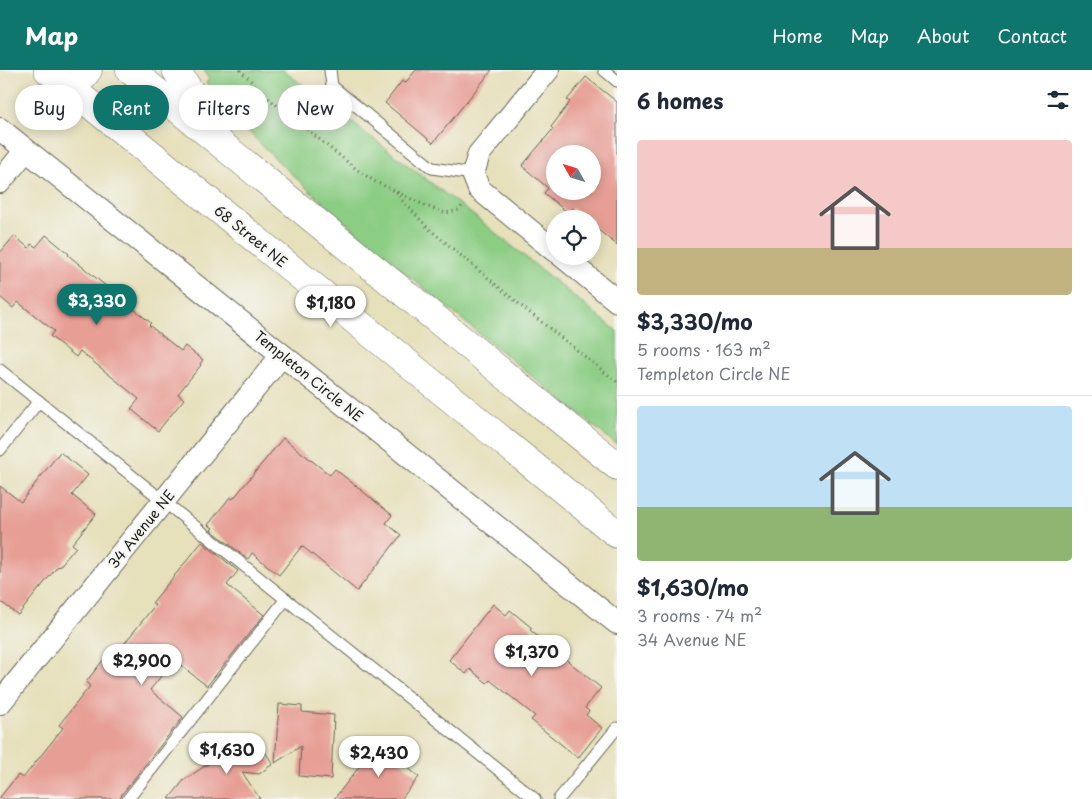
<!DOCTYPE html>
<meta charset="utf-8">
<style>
:root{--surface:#fff;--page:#f6f6f7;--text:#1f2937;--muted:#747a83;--line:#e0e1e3;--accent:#0f766e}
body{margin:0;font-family:"Playpen Sans",sans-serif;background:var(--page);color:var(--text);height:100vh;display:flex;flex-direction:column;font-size:19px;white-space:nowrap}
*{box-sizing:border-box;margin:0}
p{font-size:16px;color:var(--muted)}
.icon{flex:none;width:28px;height:28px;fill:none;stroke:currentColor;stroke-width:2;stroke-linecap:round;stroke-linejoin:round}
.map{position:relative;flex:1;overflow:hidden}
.panel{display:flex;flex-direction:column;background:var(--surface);width:475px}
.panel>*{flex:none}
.banner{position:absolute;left:15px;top:15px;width:475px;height:45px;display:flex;gap:10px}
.needle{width:32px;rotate:309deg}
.tools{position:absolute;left:546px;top:75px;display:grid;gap:10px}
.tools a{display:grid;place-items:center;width:55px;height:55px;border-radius:50%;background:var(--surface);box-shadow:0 2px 12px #0003;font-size:25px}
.price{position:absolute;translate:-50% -42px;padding:0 11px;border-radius:18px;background:#fff;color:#222;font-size:16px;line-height:32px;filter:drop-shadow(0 1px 2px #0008)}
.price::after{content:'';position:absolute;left:50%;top:30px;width:15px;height:11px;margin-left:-8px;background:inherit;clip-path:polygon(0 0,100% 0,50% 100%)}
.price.on{background:var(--accent);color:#fff}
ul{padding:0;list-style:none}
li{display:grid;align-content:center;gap:10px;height:265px;padding:0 20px}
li+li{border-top:1px solid var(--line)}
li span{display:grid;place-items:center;height:155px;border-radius:5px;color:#555}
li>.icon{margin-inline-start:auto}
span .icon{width:90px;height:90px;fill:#fffc;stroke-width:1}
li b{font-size:21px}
h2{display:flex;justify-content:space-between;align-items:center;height:60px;padding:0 20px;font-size:21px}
.tag{padding:0 18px;border-radius:22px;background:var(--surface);box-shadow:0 2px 12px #0003;font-size:18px;line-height:45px}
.tag.on{background:var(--accent);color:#fff}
header{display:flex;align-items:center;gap:30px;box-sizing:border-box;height:70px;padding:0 25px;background:var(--accent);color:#fff}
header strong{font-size:24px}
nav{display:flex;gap:28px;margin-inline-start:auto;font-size:18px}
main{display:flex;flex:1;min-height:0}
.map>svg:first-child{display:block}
.green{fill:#8ccd84;stroke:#547450}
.building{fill:#e79f95;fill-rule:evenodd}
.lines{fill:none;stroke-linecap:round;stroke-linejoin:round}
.service-casing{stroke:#636154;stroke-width:13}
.minor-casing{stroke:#636154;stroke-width:24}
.tertiary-casing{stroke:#636154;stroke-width:29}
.secondary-casing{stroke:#636154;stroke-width:29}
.path{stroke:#636154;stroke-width:3;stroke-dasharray:1 4;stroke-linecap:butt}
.service{stroke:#fff;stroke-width:11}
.minor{stroke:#fff;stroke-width:22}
.tertiary{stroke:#fff;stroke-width:28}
.secondary{stroke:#fff;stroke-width:28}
.labels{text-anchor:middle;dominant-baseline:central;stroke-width:4.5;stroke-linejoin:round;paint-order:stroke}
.street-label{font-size:14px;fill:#1c1c1c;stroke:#f6f6f2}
</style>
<header>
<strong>Map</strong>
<nav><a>Home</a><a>Map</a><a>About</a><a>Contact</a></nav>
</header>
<main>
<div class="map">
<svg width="617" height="729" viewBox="0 0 617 729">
<rect width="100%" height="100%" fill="#f6f6f2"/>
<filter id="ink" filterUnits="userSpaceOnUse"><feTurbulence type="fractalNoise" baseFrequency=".02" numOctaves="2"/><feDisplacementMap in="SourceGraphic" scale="10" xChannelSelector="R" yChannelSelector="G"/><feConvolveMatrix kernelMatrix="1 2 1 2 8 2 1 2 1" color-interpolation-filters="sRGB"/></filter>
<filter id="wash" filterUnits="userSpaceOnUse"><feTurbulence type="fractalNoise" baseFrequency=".0096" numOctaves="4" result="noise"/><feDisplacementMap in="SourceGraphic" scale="20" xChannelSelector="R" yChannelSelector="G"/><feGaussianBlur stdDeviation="1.12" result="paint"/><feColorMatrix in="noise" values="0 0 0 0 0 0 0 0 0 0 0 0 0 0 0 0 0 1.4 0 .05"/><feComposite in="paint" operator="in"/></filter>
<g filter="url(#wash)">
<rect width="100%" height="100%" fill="#e6e0bb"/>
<path class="green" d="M204,0H283L477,148L617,261V375C535,308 452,243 371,174C313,125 254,73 206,13L209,9Z"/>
<g id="blocks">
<g class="building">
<polygon points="416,0 492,0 433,73 385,33 402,11 405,13"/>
<path d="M586,7L617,32V175L592,155V149H585L572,138L568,143L544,123L548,118L522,96L553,59L551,57L570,32L567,30ZM555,84H592V121H555Z"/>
<polygon points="46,165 69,184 68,185 151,253 149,255 181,281 185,276 203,290 200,294 201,295 178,324 184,329 158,361 131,339 139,329 80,281 76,287 50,266 54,261 18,232 13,238 0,227 0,183 14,166 29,178 31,174 36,177"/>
<polygon points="283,368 330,405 335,399 392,445 386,453 401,465 357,521 302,476 279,505 252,483 248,489 211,460 213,458 208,455 230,427 233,429"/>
<polygon points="60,382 88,405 72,425 96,444 72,474 76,477 59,497 58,496 18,545 0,531 0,416 21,432"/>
<polygon points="202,472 238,501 227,515 264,545 207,616 174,590 150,620 183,647 122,724 120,729 0,729 0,727 18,705 23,708 63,658 59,655 90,616 86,612 111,580 116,584 155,535 152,533"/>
<polygon points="493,534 506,545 510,540 532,558 530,560 601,618 585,638 589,641 586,645 602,658 578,688 531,650 535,646 490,610 487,613 470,599 466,604 449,590"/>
<polygon points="279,634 302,636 302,642 334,645 331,709 299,706 301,676 275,693"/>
<polygon points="253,664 273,694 259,704 242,702 260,729 169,729 184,710"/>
<polygon points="378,673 419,707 401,729 334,729"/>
</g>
</g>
</g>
<g filter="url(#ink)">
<use href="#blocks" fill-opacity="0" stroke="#636154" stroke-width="1"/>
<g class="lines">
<defs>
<g id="service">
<polyline points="330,0 332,16 432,98 473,104"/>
<polyline points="604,0 617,11"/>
<polyline points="0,300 535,729"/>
<polyline points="0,380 39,331"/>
<polyline points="128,729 286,529"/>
<polyline points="559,729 617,658"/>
</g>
<g id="minor">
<polyline points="548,0 479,84 473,104 479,119 555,181"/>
<polyline points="0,59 617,553"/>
<polyline points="0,112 26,80"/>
<polyline points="562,186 617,231"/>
<polyline points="0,633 282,285"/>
</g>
<polyline id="tertiary" points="72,20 88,0"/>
<g id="secondary">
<polyline points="48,0 617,464"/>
<polyline points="130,0 617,396"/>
<polyline points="176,0 213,57"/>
</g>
</defs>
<use href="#service" class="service-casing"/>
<use href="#minor" class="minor-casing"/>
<use href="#tertiary" class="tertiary-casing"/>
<use href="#secondary" class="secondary-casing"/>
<g class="path">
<polyline points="240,0 269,29 360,102 376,112 426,136 445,143 459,140 462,136"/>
<polyline points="397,122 400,128 428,158 525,239 617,312"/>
</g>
<use href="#service" class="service"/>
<use href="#minor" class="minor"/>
<use href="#tertiary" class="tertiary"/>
<use href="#secondary" class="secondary"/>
</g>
</g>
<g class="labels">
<g class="street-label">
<text transform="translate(251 166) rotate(39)">68 Street NE</text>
<text transform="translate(309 306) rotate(39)">Templeton Circle NE</text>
<text transform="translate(141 459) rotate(-51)">34 Avenue NE</text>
</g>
</g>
</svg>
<div class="tools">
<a><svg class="needle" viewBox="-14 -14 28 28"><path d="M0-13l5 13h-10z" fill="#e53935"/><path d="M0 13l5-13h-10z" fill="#747a83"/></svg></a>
<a><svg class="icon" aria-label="locate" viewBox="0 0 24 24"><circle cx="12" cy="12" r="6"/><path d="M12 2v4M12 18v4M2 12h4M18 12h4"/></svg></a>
</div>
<b class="price on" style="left:97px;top:256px">$3,330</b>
<b class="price" style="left:331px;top:258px">$1,180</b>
<b class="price" style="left:532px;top:607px">$1,370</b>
<b class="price" style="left:142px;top:616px">$2,900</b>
<b class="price" style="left:227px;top:705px">$1,630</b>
<b class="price" style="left:379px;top:708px">$2,430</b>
<div class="banner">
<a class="tag">Buy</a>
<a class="tag on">Rent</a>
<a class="tag">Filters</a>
<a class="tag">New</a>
</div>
</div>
<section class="panel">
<h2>6 homes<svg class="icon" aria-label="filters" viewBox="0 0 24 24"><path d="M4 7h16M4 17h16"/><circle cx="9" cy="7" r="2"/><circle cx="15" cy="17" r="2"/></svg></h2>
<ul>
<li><span style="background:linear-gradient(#f6c9c9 70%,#c2b280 0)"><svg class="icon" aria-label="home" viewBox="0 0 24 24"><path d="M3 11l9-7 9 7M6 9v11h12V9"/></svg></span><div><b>$3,330/mo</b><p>5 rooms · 163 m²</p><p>Templeton Circle NE</p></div></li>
<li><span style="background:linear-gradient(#bfe0f5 65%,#8fb573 0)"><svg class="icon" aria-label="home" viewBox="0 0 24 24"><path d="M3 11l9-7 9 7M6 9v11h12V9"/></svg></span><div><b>$1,630/mo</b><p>3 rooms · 74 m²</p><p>34 Avenue NE</p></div></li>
</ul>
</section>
</main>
